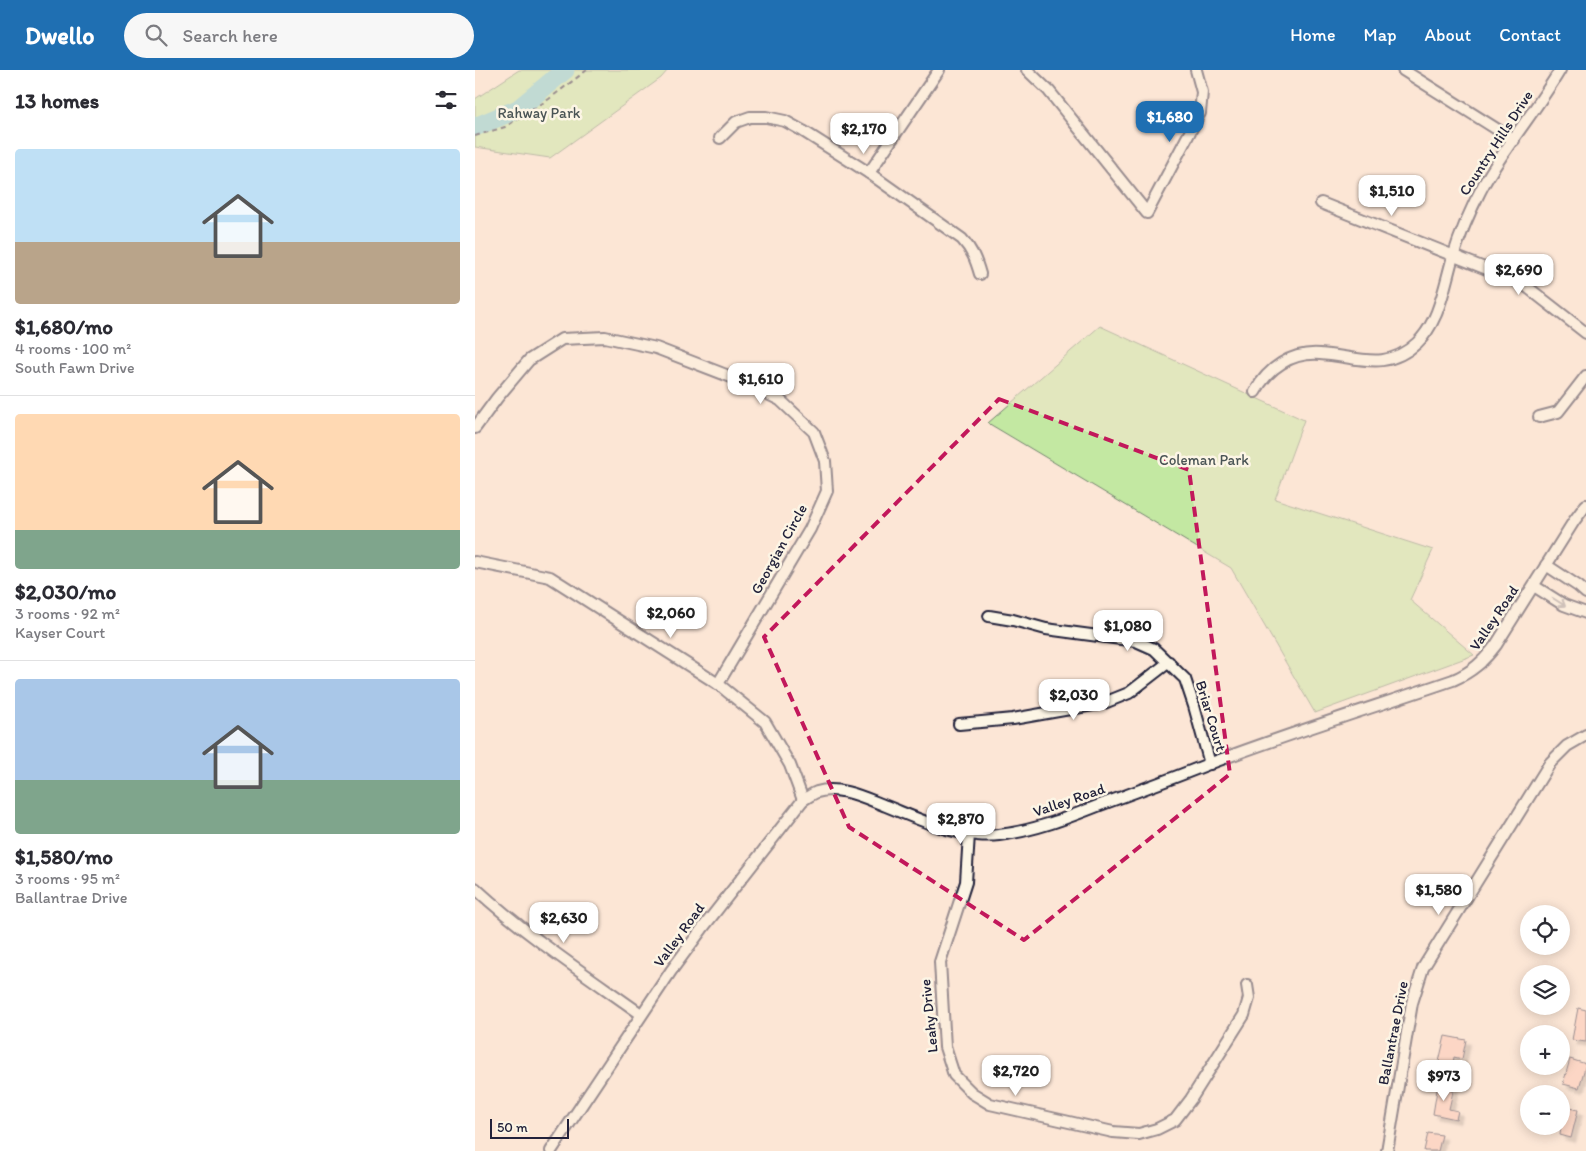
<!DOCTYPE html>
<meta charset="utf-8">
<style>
:root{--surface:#fff;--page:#f7f7f7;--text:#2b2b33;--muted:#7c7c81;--line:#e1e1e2;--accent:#1f6fb2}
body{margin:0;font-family:Itim,sans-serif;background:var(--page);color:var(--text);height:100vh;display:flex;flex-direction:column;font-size:19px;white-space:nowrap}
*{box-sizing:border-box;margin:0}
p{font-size:16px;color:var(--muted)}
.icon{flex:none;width:28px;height:28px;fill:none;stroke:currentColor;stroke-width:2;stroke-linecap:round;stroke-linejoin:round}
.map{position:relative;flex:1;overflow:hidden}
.sheet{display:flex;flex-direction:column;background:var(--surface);width:475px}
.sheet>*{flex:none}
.buttons{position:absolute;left:1045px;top:835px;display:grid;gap:10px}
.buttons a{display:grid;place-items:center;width:50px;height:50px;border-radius:50%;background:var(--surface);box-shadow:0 2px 12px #0003;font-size:25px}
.scale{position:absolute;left:15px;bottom:12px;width:79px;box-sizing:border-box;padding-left:5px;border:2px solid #22223b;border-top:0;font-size:14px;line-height:18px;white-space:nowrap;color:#22223b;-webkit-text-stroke:4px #fcf5e5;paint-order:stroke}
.price{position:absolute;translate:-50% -42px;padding:0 11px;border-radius:10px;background:#fff;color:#222;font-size:16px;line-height:32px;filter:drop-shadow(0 1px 2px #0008)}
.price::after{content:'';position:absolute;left:50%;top:30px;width:15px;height:11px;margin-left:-8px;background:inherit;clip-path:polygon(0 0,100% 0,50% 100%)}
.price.selected{background:var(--accent);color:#fff}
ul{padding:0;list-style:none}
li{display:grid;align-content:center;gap:10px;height:265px;padding:0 15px}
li+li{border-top:1px solid var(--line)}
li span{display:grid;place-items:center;height:155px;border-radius:5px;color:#555}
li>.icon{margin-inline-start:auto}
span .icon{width:90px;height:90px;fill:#fffc;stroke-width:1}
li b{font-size:21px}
h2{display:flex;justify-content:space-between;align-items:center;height:60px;padding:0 15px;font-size:21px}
header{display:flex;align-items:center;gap:30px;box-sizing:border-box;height:70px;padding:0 25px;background:var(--accent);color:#fff}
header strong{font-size:24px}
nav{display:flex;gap:28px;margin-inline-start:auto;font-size:18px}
.search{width:350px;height:45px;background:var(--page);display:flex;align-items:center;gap:12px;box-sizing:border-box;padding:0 18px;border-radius:28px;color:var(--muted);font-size:19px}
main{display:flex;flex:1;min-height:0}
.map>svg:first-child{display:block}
.green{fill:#c3e8a2;stroke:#72856e}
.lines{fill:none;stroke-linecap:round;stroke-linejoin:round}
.river{stroke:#7accd1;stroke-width:19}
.building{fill:#fdc4b2;stroke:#22223b;filter:url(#shadow)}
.minor-casing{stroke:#22223b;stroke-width:14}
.path{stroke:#22223b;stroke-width:2;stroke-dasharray:5 4;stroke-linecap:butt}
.minor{stroke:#fcf5e5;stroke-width:10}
.oneway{stroke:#9a9698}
.marked{fill:none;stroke:#c2185b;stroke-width:4;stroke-dasharray:10 6;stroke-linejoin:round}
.labels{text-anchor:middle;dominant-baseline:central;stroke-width:5;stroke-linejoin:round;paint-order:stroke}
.park-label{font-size:15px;fill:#4a5455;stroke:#fcf5e5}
.street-label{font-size:15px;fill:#22223b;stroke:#fcf5e5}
</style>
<header>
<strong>Dwello</strong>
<div class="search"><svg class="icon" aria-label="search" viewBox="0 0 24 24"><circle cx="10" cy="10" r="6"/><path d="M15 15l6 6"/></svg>Search here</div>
<nav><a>Home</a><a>Map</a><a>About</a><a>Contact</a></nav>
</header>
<main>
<section class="sheet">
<h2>13 homes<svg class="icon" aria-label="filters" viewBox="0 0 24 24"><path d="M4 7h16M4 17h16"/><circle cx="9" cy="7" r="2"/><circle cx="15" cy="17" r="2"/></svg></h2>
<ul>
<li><span style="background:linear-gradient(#bfe0f5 60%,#b9a48a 0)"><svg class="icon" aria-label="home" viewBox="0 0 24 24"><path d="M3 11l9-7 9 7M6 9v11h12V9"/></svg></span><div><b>$1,680/mo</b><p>4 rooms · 100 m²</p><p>South Fawn Drive</p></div></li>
<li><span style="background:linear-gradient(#ffd9b3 75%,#7fa58c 0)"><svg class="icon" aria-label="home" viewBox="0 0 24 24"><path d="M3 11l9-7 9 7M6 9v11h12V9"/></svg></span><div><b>$2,030/mo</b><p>3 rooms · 92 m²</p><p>Kayser Court</p></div></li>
<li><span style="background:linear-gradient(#a9c7e8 65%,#7fa58c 0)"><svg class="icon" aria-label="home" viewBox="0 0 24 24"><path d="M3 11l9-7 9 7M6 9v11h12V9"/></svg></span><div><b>$1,580/mo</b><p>3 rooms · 95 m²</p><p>Ballantrae Drive</p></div></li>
</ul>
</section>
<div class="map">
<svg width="1111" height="1081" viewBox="0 0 1111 1081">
<defs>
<filter id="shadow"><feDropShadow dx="4.5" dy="4.5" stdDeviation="1" flood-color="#0004"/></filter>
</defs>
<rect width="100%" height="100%" fill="#fce6d6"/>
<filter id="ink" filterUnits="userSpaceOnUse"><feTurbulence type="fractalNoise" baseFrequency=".02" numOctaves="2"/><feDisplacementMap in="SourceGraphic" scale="10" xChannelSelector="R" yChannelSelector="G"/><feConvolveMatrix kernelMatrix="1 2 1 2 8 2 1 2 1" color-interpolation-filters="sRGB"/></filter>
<g filter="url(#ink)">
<g class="green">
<polygon points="44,0 193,0 186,8 75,88 0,77 0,29"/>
<polygon points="625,256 829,350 800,429 958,480 935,530 999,585 840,643 756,498 513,353"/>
</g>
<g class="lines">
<polyline class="river" points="0,57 43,39 90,0"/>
</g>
<g class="building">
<polygon points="1103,938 1111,940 1111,972 1097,970"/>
<polygon points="970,966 991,970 987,989 979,987 977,999 963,996"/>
<polygon points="1095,989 1111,994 1104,1018 1088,1014"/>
<polygon points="963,1014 979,1017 974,1039 983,1041 981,1049 958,1044"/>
<polygon points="1088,1036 1103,1040 1096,1068 1085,1065"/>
<polygon points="953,1063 967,1065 963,1081 949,1081"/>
</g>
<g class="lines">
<defs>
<g id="minor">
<polyline points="552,0 574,21 672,143 725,43 727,22 721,0"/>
<polyline points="928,0 1039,70"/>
<path d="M245,68L261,52L275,47H291L310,51L328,61L394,103L487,169C497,180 501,190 505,204"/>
<polyline points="394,103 464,0"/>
<polyline points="846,133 1047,213 1111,263"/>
<path d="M780,322C793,298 816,282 845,284C881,286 910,303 942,273C964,252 969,218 977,190C985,164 996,138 1009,114C1032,74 1062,39 1085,0"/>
<polyline points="1064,347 1083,342 1111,306"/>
<polyline points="0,358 22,328 54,290 87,269 130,267 181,278 264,310 305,330 339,362 350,391 352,421 335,459 243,614"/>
<polyline points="0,492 75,507 243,614 290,652 315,695 328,730"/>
<polyline points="1071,495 1103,516 1111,523"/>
<polyline points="1059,516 1089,535 1111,543"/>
<polyline points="514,546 538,550 571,559 661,571 679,579 710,609 719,636 735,694"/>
<polyline points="484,654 538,649 629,633 654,623 694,592"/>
<polyline points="494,764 491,812 465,892 470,977 479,1005 497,1023 515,1034 638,1062 664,1064 682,1059 700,1050 716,1029 769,945 774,928 772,915"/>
<path d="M0,818C51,865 110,904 166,944"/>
<path d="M76,1081L196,901L227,859L328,730C333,727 337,724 342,722C365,715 390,728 411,736C446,750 485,769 524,765C559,761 592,748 625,735C660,722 696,709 731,695C812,664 896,638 978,610C997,602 1009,591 1021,575L1099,451L1111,435"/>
<polyline points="912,1081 937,933 948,898 1075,693 1092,676 1111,665"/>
</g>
</defs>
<use href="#minor" class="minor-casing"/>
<polyline class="path" points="0,66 30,57 74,29 112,0"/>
<use href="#minor" class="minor"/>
</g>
<defs><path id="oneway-shaft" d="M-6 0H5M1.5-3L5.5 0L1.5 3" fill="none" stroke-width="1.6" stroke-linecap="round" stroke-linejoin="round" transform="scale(1.25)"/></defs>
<use class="oneway" href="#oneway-shaft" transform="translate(1084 532) rotate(32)"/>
</g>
<path d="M0 0H1111V1081H0ZM524,329L714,400L755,704L549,870L374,757L289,567Z" fill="#fce6d6" fill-opacity=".55" fill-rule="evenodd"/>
<path class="marked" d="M524,329L714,400L755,704L549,870L374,757L289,567Z"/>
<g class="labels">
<g class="park-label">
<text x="64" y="43">Rahway Park</text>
<text x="729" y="390">Coleman Park</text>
</g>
<g class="street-label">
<text transform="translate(1021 73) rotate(-57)">Country Hills Drive</text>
<text transform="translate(304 479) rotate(-61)">Georgian Circle</text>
<text transform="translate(1019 548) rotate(-56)">Valley Road</text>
<text transform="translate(736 646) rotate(73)">Briar Court</text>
<text transform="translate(594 730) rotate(-19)">Valley Road</text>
<text transform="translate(204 865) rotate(-54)">Valley Road</text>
<text transform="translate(454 946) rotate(-96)">Leahy Drive</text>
<text transform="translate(918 963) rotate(-79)">Ballantrae Drive</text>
</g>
</g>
</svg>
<div class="buttons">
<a><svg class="icon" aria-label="locate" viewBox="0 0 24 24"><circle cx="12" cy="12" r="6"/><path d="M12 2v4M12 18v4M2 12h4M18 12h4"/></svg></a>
<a><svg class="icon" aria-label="layers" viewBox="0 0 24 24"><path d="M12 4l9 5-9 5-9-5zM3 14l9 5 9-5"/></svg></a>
<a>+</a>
<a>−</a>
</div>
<div class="scale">50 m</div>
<b class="price selected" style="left:695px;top:73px">$1,680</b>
<b class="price" style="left:389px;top:85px">$2,170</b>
<b class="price" style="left:917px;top:147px">$1,510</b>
<b class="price" style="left:1044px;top:226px">$2,690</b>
<b class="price" style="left:286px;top:335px">$1,610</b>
<b class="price" style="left:196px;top:569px">$2,060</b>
<b class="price" style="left:653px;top:582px">$1,080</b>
<b class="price" style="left:599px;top:651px">$2,030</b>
<b class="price" style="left:486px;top:775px">$2,870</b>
<b class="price" style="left:964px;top:846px">$1,580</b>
<b class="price" style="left:89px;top:874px">$2,630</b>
<b class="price" style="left:541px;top:1027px">$2,720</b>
<b class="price" style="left:969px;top:1032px">$973</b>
</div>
</main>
